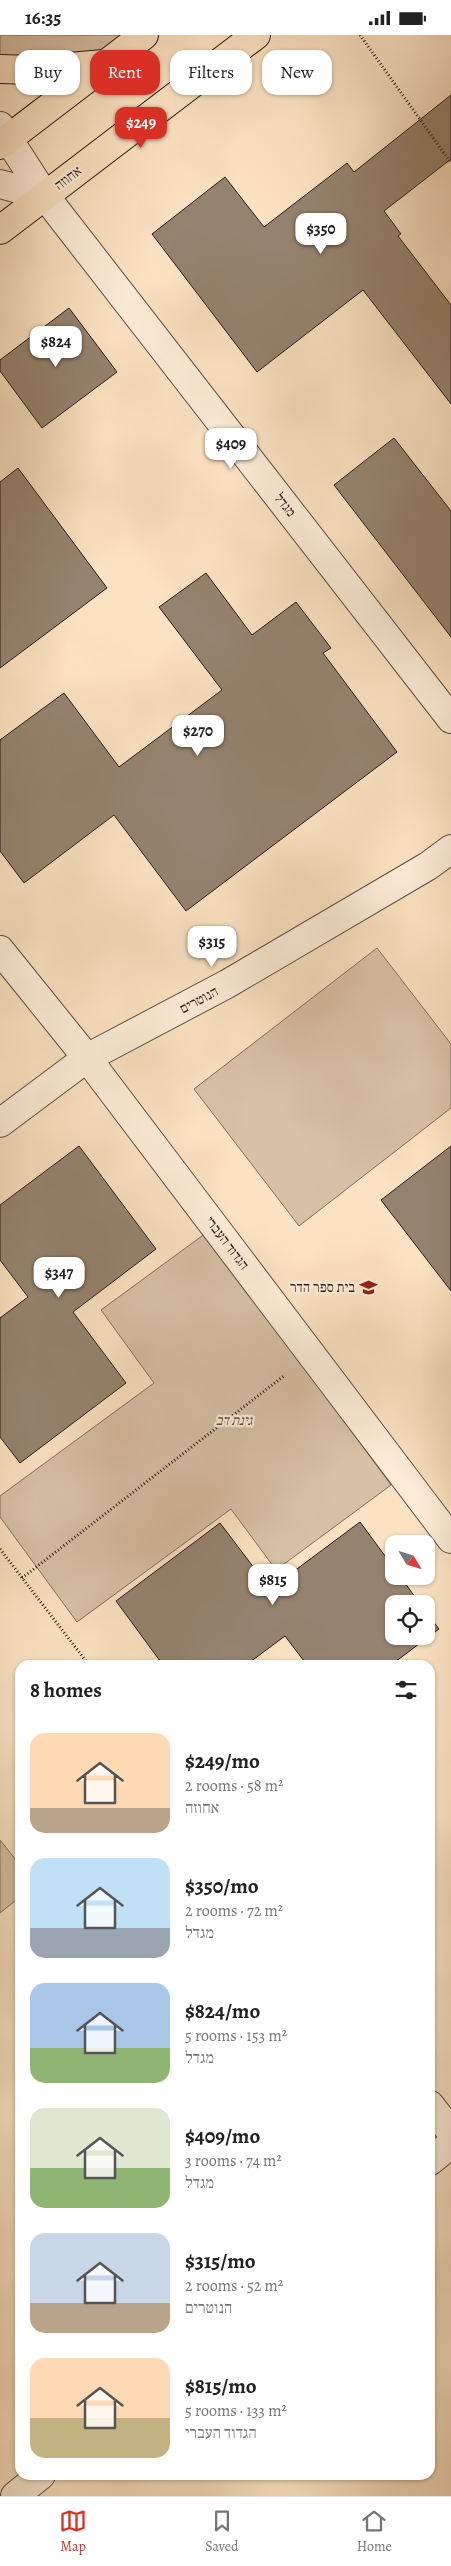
<!DOCTYPE html>
<meta charset="utf-8">
<style>
:root{--surface:#fff;--page:#f6f6f6;--text:#222;--muted:#767676;--line:#e0e0e0;--accent:#d93025}
body{margin:0;font-family:Alegreya,"Frank Ruhl Libre",serif;background:var(--page);color:var(--text);height:100vh;display:flex;flex-direction:column;font-size:19px;white-space:nowrap}
*{box-sizing:border-box;margin:0}
p{font-size:16px;color:var(--muted)}
.icon{flex:none;width:28px;height:28px;fill:none;stroke:currentColor;stroke-width:2;stroke-linecap:round;stroke-linejoin:round}
.map{position:relative;flex:1;overflow:hidden}
.drawer{position:absolute;left:15px;top:1625px;width:420px;height:820px;display:flex;flex-direction:column;background:var(--surface);border-radius:15px;box-shadow:0 1px 4px #0004}
.drawer>*{flex:none}
.hud{position:absolute;left:15px;top:15px;width:421px;height:45px;display:flex;gap:10px}
.needle{width:32px;rotate:128deg}
.controls{position:absolute;left:385px;top:1500px;display:grid;gap:10px}
.controls a{display:grid;place-items:center;width:50px;height:50px;border-radius:10px;background:var(--surface);box-shadow:0 1px 4px #0004;font-size:25px}
.price{position:absolute;translate:-50% -42px;padding:0 11px;border-radius:10px;background:#fff;color:#222;font-size:16px;line-height:32px;filter:drop-shadow(0 1px 2px #0008)}
.price::after{content:'';position:absolute;left:50%;top:30px;width:15px;height:11px;margin-left:-8px;background:inherit;clip-path:polygon(0 0,100% 0,50% 100%)}
.price.current{background:var(--accent);color:#fff}
ul{padding:0;list-style:none}
li{display:flex;align-items:center;gap:15px;height:125px;padding:0 15px}
li span{display:grid;place-items:center;flex:none;width:140px;height:100px;border-radius:15px;color:#555}
li>.icon{margin-inline-start:auto}
span .icon{width:60px;height:60px;fill:#fffc;stroke-width:1}
li b{font-size:21px}
h2{display:flex;justify-content:space-between;align-items:center;height:60px;padding:0 15px;font-size:21px}
.tag{padding:0 18px;border-radius:15px;background:var(--surface);box-shadow:0 1px 4px #0004;font-size:18px;line-height:45px}
.tag.current{background:var(--accent);color:#fff}
.status{display:flex;justify-content:space-between;align-items:center;height:35px;padding:0 25px;background:var(--surface);direction:ltr}
.status svg{height:14px;fill:currentColor}
.menu{display:flex;justify-content:space-around;align-items:center;height:70px;border-top:1px solid var(--line);background:var(--surface);font-size:14px;color:var(--muted)}
.menu a{display:grid;justify-items:center;gap:2px}
.menu .current{color:var(--accent)}
.map>svg:first-child{display:block}
.green{fill:#d7c0a5;stroke:#7f6e5e}
.building{fill:#95836f;stroke:#271c16}
.lines{fill:none;stroke-linecap:round;stroke-linejoin:round}
.minor-casing{stroke:#5c4e41;stroke-width:30}
.major-casing{stroke:#271c16;stroke-width:30}
.path{stroke:#271c16;stroke-width:3;stroke-dasharray:1 2.5;stroke-linecap:butt}
.minor{stroke:#fcecd7;stroke-width:28}
.major{stroke:#fbe2c2;stroke-width:28}
.labels{text-anchor:middle;dominant-baseline:central;stroke-width:4.5;stroke-linejoin:round;paint-order:stroke}
.street-label{font-size:14px;fill:#271c16;stroke:#fcecd7}
.poi-label{font-size:14px;fill:#271c16;stroke:#fcecd7;text-anchor:end}
.park-label{font-size:14px;font-style:italic;fill:#5c4d41;stroke:#fcecd7}
</style>
<div class="status"><b>16:35</b><svg viewBox="0 0 49 12"><path d="M0 12V9h3v3zM5 12V6h3v6zM10 12V3h3v9zM15 12V0h3v12zM26 1h20v11H26zM47 4h2v5h-2z"/></svg></div>
<div class="map">
<svg width="451" height="2461" viewBox="0 0 451 2461">
<rect width="100%" height="100%" fill="#fbe2c2"/>
<filter id="stains"><feTurbulence type="fractalNoise" baseFrequency=".004" numOctaves="4"/><feColorMatrix values="0 0 0 0 .2 0 0 0 0 .09 0 0 0 0 .02 0 0 0 .5 -.17"/></filter>
<radialGradient id="worn" r=".72"><stop offset=".6" stop-color="#630" stop-opacity="0"/><stop offset="1" stop-color="#630" stop-opacity=".3"/></radialGradient>
<g class="green">
<polygon points="0,0 144,0 104,29 0,29"/>
<polygon points="377,913 451,1009 451,1073 299,1191 194,1054"/>
<polygon points="206,1198 391,1450 276,1535 231,1474 77,1587 0,1482 0,1461 154,1348 101,1275"/>
<polygon points="0,1805 20,1830 20,1862 0,1878"/>
</g>
<g class="building">
<polygon points="451,60 451,124 384,176 401,199 398,201 451,270 451,369 363,255 257,337 152,199 225,142 264,192 347,128 354,137"/>
<polygon points="69,273 117,337 42,393 0,336 0,325"/>
<polygon points="394,403 451,476 451,602 334,450"/>
<polygon points="18,433 107,553 0,633 0,447"/>
<polygon points="206,538 252,600 296,567 331,613 323,618 397,717 186,876 114,780 24,848 0,816 0,705 64,658 119,732 222,655 159,572"/>
<polygon points="79,1111 156,1214 73,1277 126,1348 20,1428 0,1402 0,1283 28,1262 0,1225 0,1170"/>
<polygon points="451,1111 451,1256 381,1165"/>
<polygon points="360,1487 394,1533 394,1541 400,1541 420,1569 394,1569 394,1601 426,1601 426,1577 439,1594 391,1630 307,1630 285,1601 246,1630 163,1630 116,1566 220,1488 270,1554"/>
</g>
<g class="lines">
<defs>
<g id="minor">
<polyline points="0,91 45,161 451,684"/>
<polyline points="0,149 45,161"/>
<polyline points="0,915 87,1023 451,1504"/>
<polyline points="0,1088 87,1023 227,949 428,831 451,814"/>
<polyline points="430,2070 451,2097"/>
<polyline points="430,2126 451,2109"/>
<polyline points="15,2461 41,2440"/>
</g>
<g id="major">
<polyline points="0,34 34,35 104,29"/>
<polyline points="0,110 144,0"/>
<polyline points="0,195 256,0"/>
</g>
</defs>
<use href="#minor" class="minor-casing"/>
<use href="#major" class="major-casing"/>
<g class="path">
<polyline points="360,0 451,128"/>
<polyline points="0,1514 89,1630"/>
<polyline points="22,1543 285,1340"/>
</g>
<use href="#minor" class="minor"/>
<use href="#major" class="major"/>
</g>
<defs>
<symbol id="school-bare" viewBox="-9 -9 18 18"><path d="M0-5L7-2L0 1L-7-2ZM-4 1L0 2.5L4 1V4Q0 6-4 4Z" fill="#8f2418" stroke="#fcecd7" stroke-width="2.5" paint-order="stroke"/></symbol>
</defs>
<g fill-rule="evenodd">
<use href="#school-bare" x="356" y="1240" width="25" height="25"/>
</g>
<g class="labels">
<g class="street-label">
<text transform="translate(68 143) rotate(-37)">אחוזה</text>
<text transform="translate(285 470) rotate(52)">מגדל</text>
<text transform="translate(199 965) rotate(-28)">הנוטרים</text>
<text transform="translate(227 1208) rotate(53)">הגדוד העברי</text>
</g>
<g class="poi-label">
<text x="355" y="1252">בית ספר הדר</text>
</g>
<g class="park-label">
<text x="234" y="1385">גינת דב</text>
</g>
</g>
<rect width="100%" height="100%" filter="url(#stains)"/>
<rect width="100%" height="100%" fill="url(#worn)"/>
</svg>
<div class="controls">
<a><svg class="needle" viewBox="-14 -14 28 28"><path d="M0-13l5 13h-10z" fill="#e53935"/><path d="M0 13l5-13h-10z" fill="#767676"/></svg></a>
<a><svg class="icon" aria-label="locate" viewBox="0 0 24 24"><circle cx="12" cy="12" r="6"/><path d="M12 2v4M12 18v4M2 12h4M18 12h4"/></svg></a>
</div>
<b class="price current" style="left:141px;top:114px">$249</b>
<b class="price" style="left:321px;top:220px">$350</b>
<b class="price" style="left:56px;top:333px">$824</b>
<b class="price" style="left:231px;top:435px">$409</b>
<b class="price" style="left:198px;top:722px">$270</b>
<b class="price" style="left:212px;top:933px">$315</b>
<b class="price" style="left:59px;top:1264px">$347</b>
<b class="price" style="left:273px;top:1571px">$815</b>
<div class="hud">
<a class="tag">Buy</a>
<a class="tag current">Rent</a>
<a class="tag">Filters</a>
<a class="tag">New</a>
</div>
<section class="drawer">
<h2>8 homes<svg class="icon" aria-label="filters" viewBox="0 0 24 24"><path d="M4 7h16M4 17h16"/><circle cx="9" cy="7" r="2"/><circle cx="15" cy="17" r="2"/></svg></h2>
<ul>
<li><span style="background:linear-gradient(#ffd9b3 75%,#b9a48a 0)"><svg class="icon" aria-label="home" viewBox="0 0 24 24"><path d="M3 11l9-7 9 7M6 9v11h12V9"/></svg></span><div><b>$249/mo</b><p>2 rooms · 58 m²</p><p>אחוזה</p></div></li>
<li><span style="background:linear-gradient(#bfe0f5 70%,#9aa5b1 0)"><svg class="icon" aria-label="home" viewBox="0 0 24 24"><path d="M3 11l9-7 9 7M6 9v11h12V9"/></svg></span><div><b>$350/mo</b><p>2 rooms · 72 m²</p><p>מגדל</p></div></li>
<li><span style="background:linear-gradient(#a9c7e8 65%,#8fb573 0)"><svg class="icon" aria-label="home" viewBox="0 0 24 24"><path d="M3 11l9-7 9 7M6 9v11h12V9"/></svg></span><div><b>$824/mo</b><p>5 rooms · 153 m²</p><p>מגדל</p></div></li>
<li><span style="background:linear-gradient(#dfe7d0 60%,#8fb573 0)"><svg class="icon" aria-label="home" viewBox="0 0 24 24"><path d="M3 11l9-7 9 7M6 9v11h12V9"/></svg></span><div><b>$409/mo</b><p>3 rooms · 74 m²</p><p>מגדל</p></div></li>
<li><span style="background:linear-gradient(#c9d6e8 70%,#b9a48a 0)"><svg class="icon" aria-label="home" viewBox="0 0 24 24"><path d="M3 11l9-7 9 7M6 9v11h12V9"/></svg></span><div><b>$315/mo</b><p>2 rooms · 52 m²</p><p>הנוטרים</p></div></li>
<li><span style="background:linear-gradient(#ffd9b3 60%,#c2b280 0)"><svg class="icon" aria-label="home" viewBox="0 0 24 24"><path d="M3 11l9-7 9 7M6 9v11h12V9"/></svg></span><div><b>$815/mo</b><p>5 rooms · 133 m²</p><p>הגדוד העברי</p></div></li>
</ul>
</section>
</div>
<nav class="menu">
<a class="current"><svg class="icon" aria-label="map" viewBox="0 0 24 24"><path d="M3 6l6-2 6 2 6-2v14l-6 2-6-2-6 2zM9 4v14M15 6v14"/></svg>Map</a>
<a><svg class="icon" aria-label="saved" viewBox="0 0 24 24"><path d="M7 4h10v16l-5-4-5 4z"/></svg>Saved</a>
<a><svg class="icon" aria-label="home" viewBox="0 0 24 24"><path d="M3 11l9-7 9 7M6 9v11h12V9"/></svg>Home</a>
</nav>
